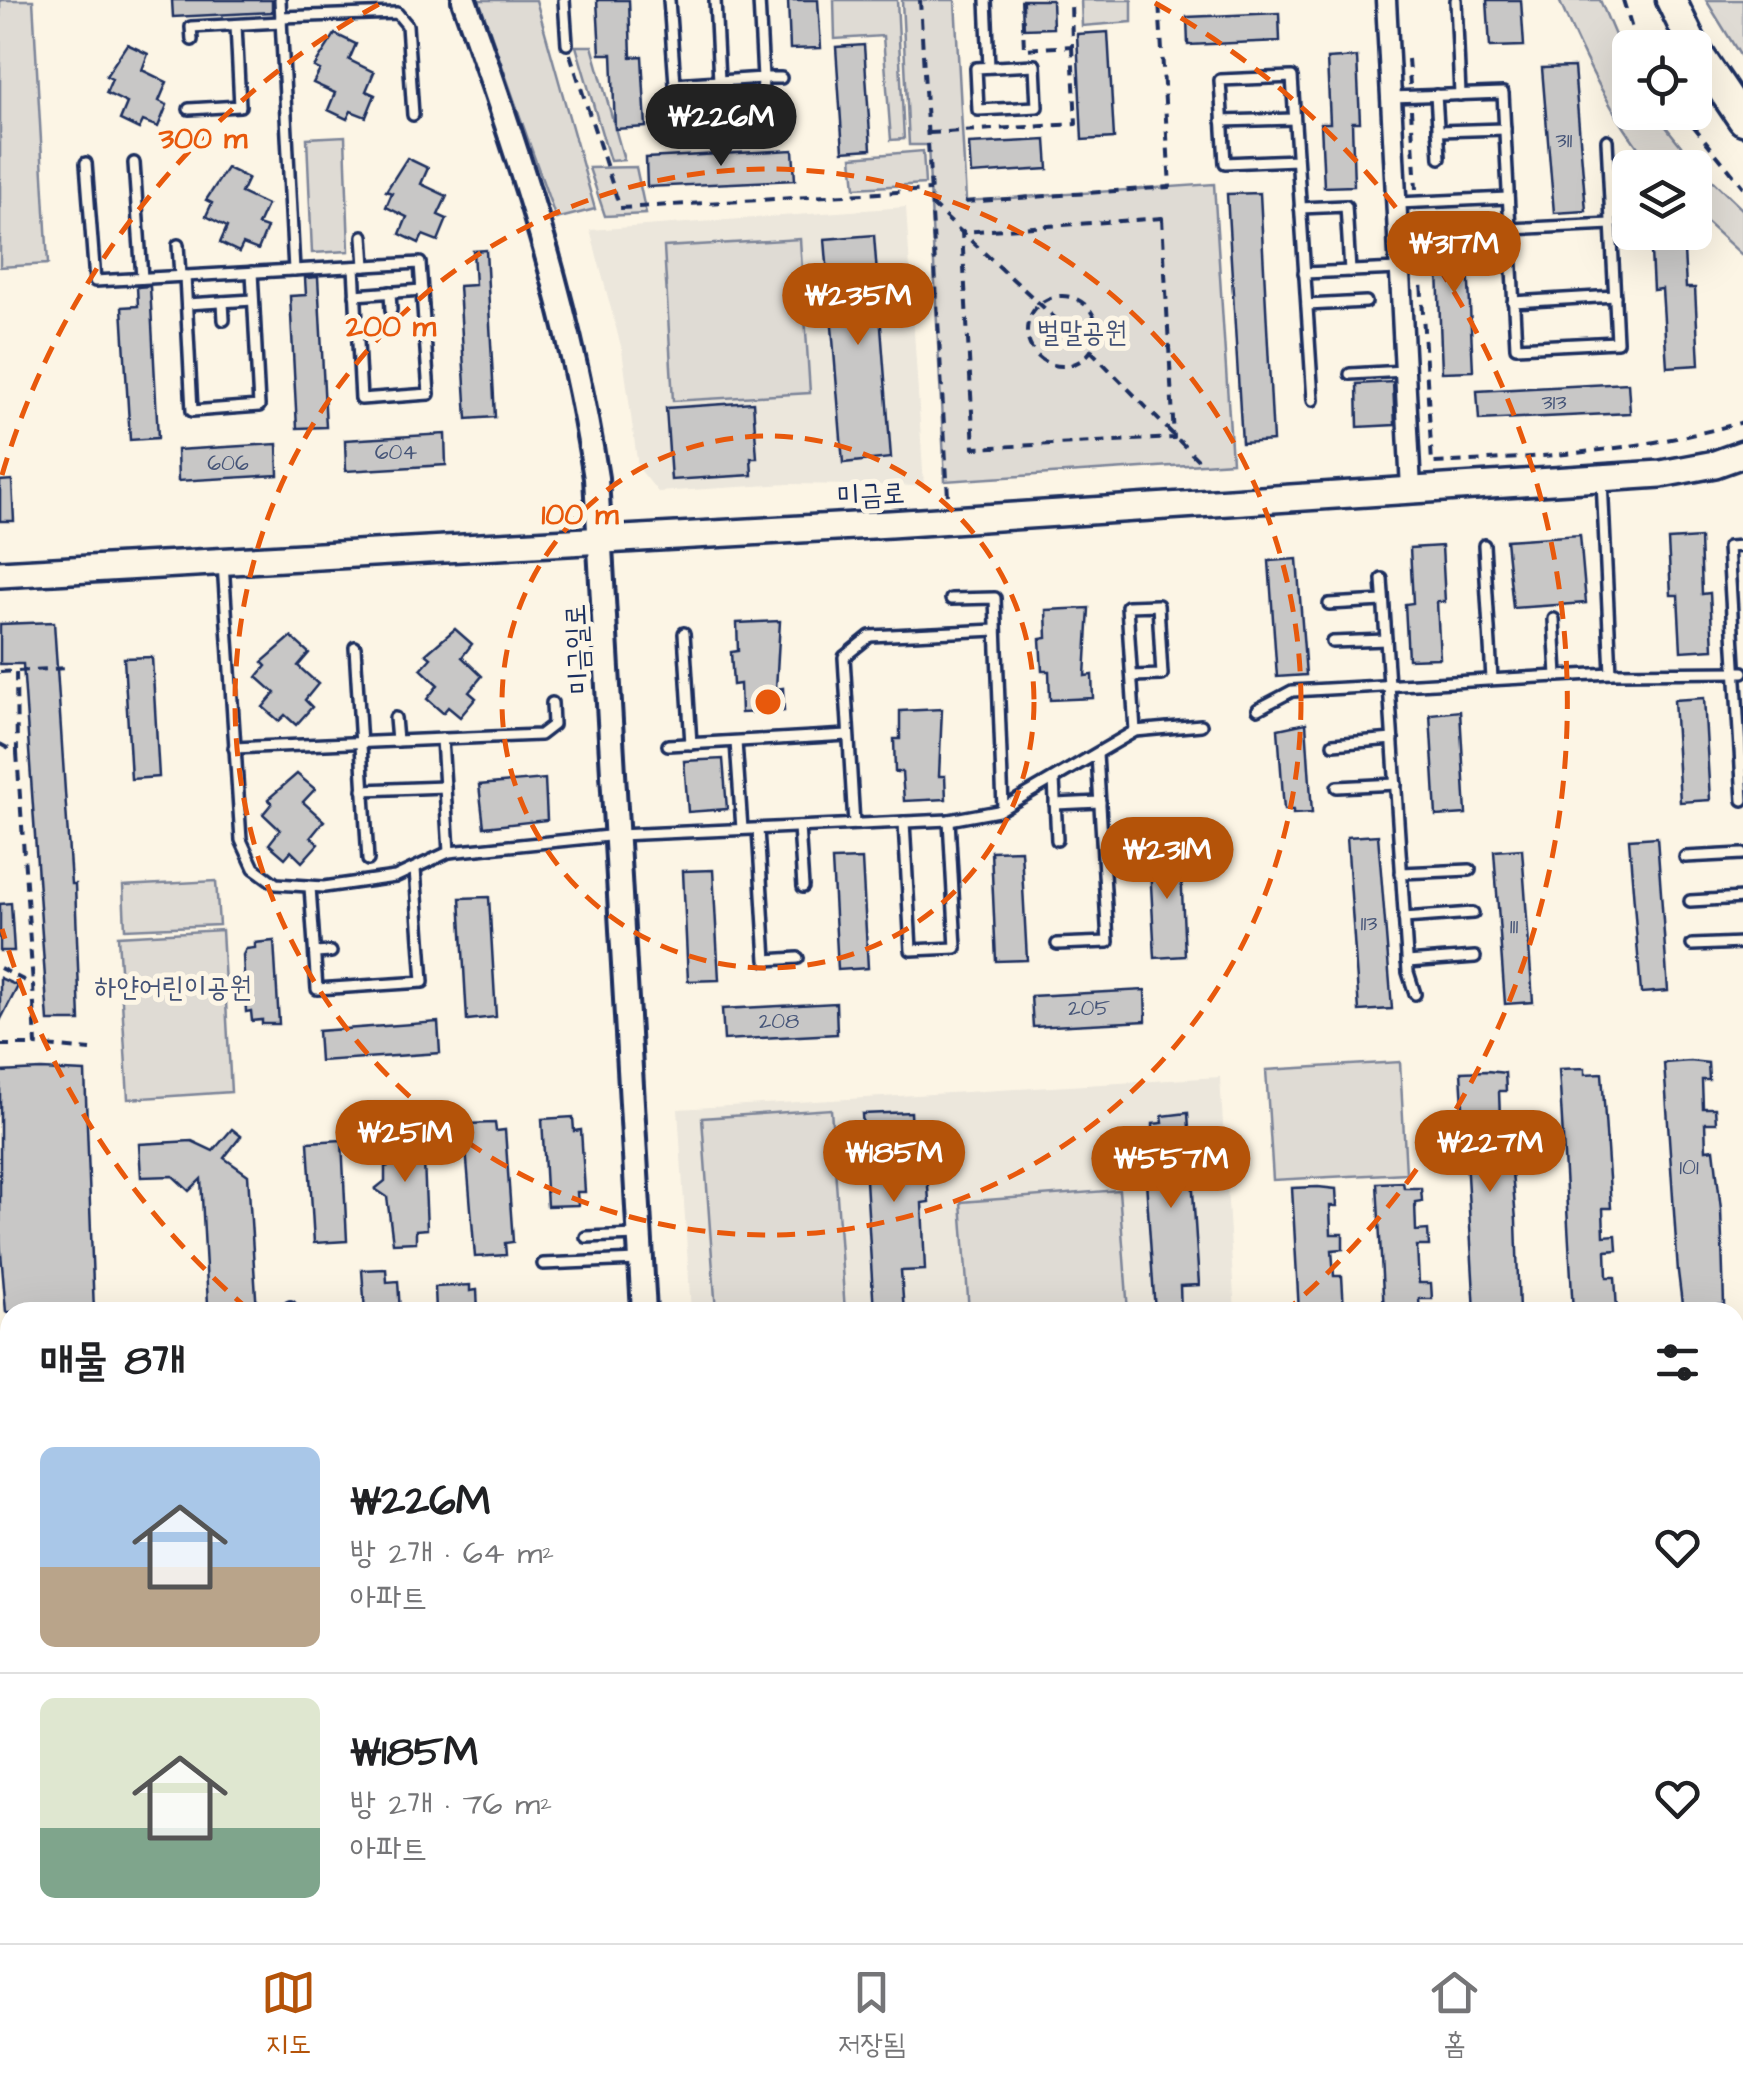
<!DOCTYPE html>
<html lang="ko">
<meta charset="utf-8">
<style>
:root{--surface:#fff;--page:#f2f2f2;--text:#202124;--muted:#757577;--line:#e0e0e0;--accent:#b45309}
body{margin:0;font-family:"Architects Daughter","Poor Story",sans-serif;background:var(--page);color:var(--text);height:100vh;display:flex;flex-direction:column;font-size:38px;white-space:nowrap}
*{box-sizing:border-box;margin:0}
p{font-size:32px;color:var(--muted)}
.icon{flex:none;width:55px;height:55px;fill:none;stroke:currentColor;stroke-width:2;stroke-linecap:round;stroke-linejoin:round}
.map{position:relative;flex:1;overflow:hidden}
.drawer{position:absolute;left:0px;top:1302px;width:1745px;height:642px;display:flex;flex-direction:column;background:var(--surface);border-radius:30px 30px 0 0;box-shadow:0 10px 40px #0002}
.drawer>*{flex:none}
.tools{position:absolute;left:1612px;top:30px;display:grid;gap:20px}
.tools a{display:grid;place-items:center;width:100px;height:100px;border-radius:15px;background:var(--surface);box-shadow:0 10px 40px #0002;font-size:50px}
.price{position:absolute;translate:-50% -85px;padding:0 22px;border-radius:35px;background:var(--accent);color:#fff;font-size:32px;line-height:65px;filter:drop-shadow(0 2px 5px #0008)}
.price::after{content:'';position:absolute;left:50%;top:60px;width:30px;height:22px;margin-left:-15px;background:inherit;clip-path:polygon(0 0,100% 0,50% 100%)}
.price.active{background:#222;color:#fff}
ul{padding:0;list-style:none}
li{display:flex;align-items:center;gap:30px;height:250px;padding:0 40px}
li+li{border-top:2px solid var(--line)}
li span{display:grid;place-items:center;flex:none;width:280px;height:200px;border-radius:15px;color:#555}
li>.icon{margin-inline-start:auto}
span .icon{width:120px;height:120px;fill:#fffc;stroke-width:1}
li b{font-size:42px}
h2{display:flex;justify-content:space-between;align-items:center;height:120px;padding:0 40px;font-size:42px}
.tabs{display:flex;justify-content:space-around;align-items:center;height:140px;border-top:2px solid var(--line);background:var(--surface);font-size:28px;color:var(--muted)}
.tabs a{display:grid;justify-items:center;gap:5px}
.tabs .active{color:var(--accent)}
.map>svg:first-child{display:block}
.built{fill:#ece7dc}
.green{fill:#dfdbd4;stroke:#7d8599;stroke-width:2.5}
.water{fill:#b2b4b8;stroke:#767f94;stroke-width:2.5}
.building{fill:#c8c7c6;stroke:#1b2f5e;stroke-width:2.5}
.lines{fill:none;stroke-linecap:round;stroke-linejoin:round}
.service-casing{stroke:#1b2f5e;stroke-width:16}
.minor-casing{stroke:#1b2f5e;stroke-width:25}
.tertiary-casing{stroke:#1b2f5e;stroke-width:30}
.secondary-casing{stroke:#1b2f5e;stroke-width:32}
.primary-casing{stroke:#1b2f5e;stroke-width:35}
.path{stroke:#1b2f5e;stroke-width:4;stroke-dasharray:10 8;stroke-linecap:butt}
.service{stroke:#fcf5e5;stroke-width:9}
.minor{stroke:#fcf5e5;stroke-width:18}
.tertiary{stroke:#fcf5e5;stroke-width:22}
.secondary{stroke:#fcf5e5;stroke-width:25}
.primary{stroke:#fcf5e5;stroke-width:28}
.ring{fill:none;stroke:#e8590c;stroke-width:5;stroke-dasharray:18 12}
.labels{text-anchor:middle;dominant-baseline:central;stroke-width:10;stroke-linejoin:round;paint-order:stroke}
.number-label{font-size:22px;fill:#465578}
.park-label{font-size:28px;fill:#425176;stroke:#fcf5e5}
.street-label{font-size:28px;fill:#1b2f5e;stroke:#fcf5e5}
.centre{fill:#e8590c;stroke:#fcf5e5;stroke-width:5}
.ring-label{font-size:30px;text-anchor:middle;font-weight:bold;fill:#e8590c;stroke:#fcf5e5;stroke-width:10;stroke-linejoin:round;paint-order:stroke}
</style>
<div class="map">
<svg width="1743" height="1943" viewBox="0 0 1743 1943">
<rect width="100%" height="100%" fill="#fcf5e5"/>
<filter id="ink" filterUnits="userSpaceOnUse"><feTurbulence type="fractalNoise" baseFrequency=".01" numOctaves="2"/><feDisplacementMap in="SourceGraphic" scale="20" xChannelSelector="R" yChannelSelector="G"/><feConvolveMatrix kernelMatrix="1 2 1 2 8 2 1 2 1" color-interpolation-filters="sRGB"/></filter>
<g filter="url(#ink)">
<g class="built">
<polygon points="906,207 924,486 789,484 658,492 638,467 622,350 590,230"/>
<polygon points="1220,1077 1235,1312 691,1312 678,1109"/>
</g>
<g class="green">
<polygon points="0,0 33,0 48,264 0,267"/>
<polygon points="479,0 536,0 595,209 556,219"/>
<polygon points="834,0 897,0 904,139 891,140 883,36 835,39"/>
<polygon points="902,0 955,0 966,201 1214,184 1232,462 945,481 928,145 909,145"/>
<polygon points="1081,0 1132,0 1132,22 1082,26"/>
<path d="M1559,0H1600L1630,71V112L1655,113L1697,166L1743,210V256L1695,212V168L1653,167C1611,115 1585,61 1559,0Z"/>
<polygon points="1706,0 1743,0 1743,60"/>
<polygon points="576,46 592,46 624,160 610,161"/>
<polygon points="345,136 349,251 312,253 307,138"/>
<polygon points="923,151 925,184 855,188 852,157"/>
<polygon points="636,167 646,214 605,216 589,168"/>
<polygon points="800,239 810,393 673,401 664,247"/>
<polygon points="216,881 219,925 125,929 123,886"/>
<polygon points="222,930 231,1092 128,1099 118,936"/>
<polygon points="1400,1062 1406,1173 1273,1180 1266,1070"/>
<polygon points="831,1109 845,1312 716,1312 702,1118"/>
<polygon points="1119,1190 1128,1312 969,1312 961,1202"/>
<polygon points="0,1389 10,1390 10,1467 0,1464"/>
<polygon points="0,1691 10,1692 10,1935 973,1935 968,1943 0,1943"/>
<polygon points="1735,1759 1743,1761 1743,1943 1275,1943 1255,1935 1735,1935"/>
</g>
<g class="water">
<polygon points="0,1590 10,1593 10,1660 0,1659"/>
<polygon points="1735,1612 1743,1612 1743,1701 1735,1705"/>
</g>
<g class="building">
<polygon points="172,0 272,0 272,12 173,17"/>
<polygon points="597,0 629,0 631,57 642,56 646,127 615,129 612,54 600,54"/>
<polygon points="788,0 818,0 821,48 790,49"/>
<polygon points="1022,0 1052,0 1053,28 1023,29"/>
<polygon points="1487,0 1521,0 1524,46 1490,47"/>
<polygon points="1279,13 1280,41 1188,45 1187,17"/>
<polygon points="1108,32 1114,138 1082,140 1077,34"/>
<polygon points="335,34 356,44 349,60 374,72 366,91 375,95 366,117 351,111 347,119 328,110 335,93 313,83 320,70 314,67"/>
<polygon points="127,44 148,54 142,70 167,82 159,101 167,105 158,127 143,121 139,129 120,120 127,103 106,93 112,79 106,76"/>
<polygon points="864,45 871,149 843,151 836,47"/>
<polygon points="1357,57 1360,122 1352,122 1354,186 1324,187 1321,123 1330,123 1327,59"/>
<polygon points="1574,67 1586,211 1554,213 1542,68"/>
<polygon points="1046,140 1048,169 971,174 969,144"/>
<polygon points="793,150 795,180 647,187 646,158"/>
<polygon points="407,158 428,168 421,184 447,196 438,215 447,219 438,241 423,235 419,243 400,234 407,217 386,207 392,193 386,191"/>
<polygon points="227,168 248,178 241,193 267,205 258,225 267,228 258,250 243,244 239,252 220,243 227,227 206,216 212,203 206,200"/>
<polygon points="1260,193 1273,441 1242,443 1227,194"/>
<polygon points="1466,219 1473,371 1442,372 1436,220"/>
<polygon points="1650,232 1683,232 1686,288 1695,288 1699,365 1667,367 1662,289 1653,290"/>
<polygon points="874,235 891,458 843,463 825,239"/>
<polygon points="486,250 495,417 467,419 459,286 475,285 473,251"/>
<polygon points="318,277 326,427 297,428 290,296 306,295 305,278"/>
<polygon points="150,286 158,438 130,440 122,307 138,306 137,287"/>
<polygon points="1393,382 1395,425 1358,427 1357,384"/>
<polygon points="1628,383 1630,413 1479,420 1477,391"/>
<polygon points="753,402 757,458 751,458 752,475 671,480 666,408"/>
<polygon points="445,434 446,465 346,471 345,440"/>
<polygon points="277,444 278,475 178,481 177,450"/>
<polygon points="12,480 14,521 0,521 0,481"/>
<polygon points="1580,535 1586,603 1513,608 1506,540"/>
<polygon points="1700,538 1702,594 1710,593 1713,649 1681,651 1678,595 1671,595 1668,540"/>
<polygon points="1442,546 1445,602 1437,602 1440,658 1408,659 1405,604 1413,603 1410,548"/>
<polygon points="1297,559 1306,675 1277,677 1269,561"/>
<polygon points="1089,608 1085,676 1092,675 1093,698 1050,700 1049,671 1042,671 1040,639 1047,638 1046,610"/>
<polygon points="780,621 776,689 783,688 784,711 741,713 740,684 733,685 731,652 738,651 737,623"/>
<polygon points="54,622 71,884 75,884 80,1021 48,1021 23,664 0,664 0,624"/>
<polygon points="455,629 472,644 462,657 482,676 469,692 476,698 460,717 448,707 443,713 427,699 438,685 421,669 431,658 426,654"/>
<polygon points="291,637 309,653 298,666 318,684 305,700 312,707 296,725 285,715 279,721 263,707 275,693 257,677 266,666 262,662"/>
<polygon points="152,657 159,777 131,779 124,658"/>
<polygon points="1704,698 1710,800 1680,802 1674,700"/>
<polygon points="942,709 939,776 945,776 946,799 904,801 902,772 895,772 894,739 900,739 900,711"/>
<polygon points="1460,711 1466,814 1436,816 1430,714"/>
<polygon points="1306,723 1312,813 1293,814 1293,810 1284,810 1278,729"/>
<polygon points="723,759 727,809 688,812 684,761"/>
<polygon points="297,774 315,789 303,802 324,821 311,837 318,844 302,862 291,851 285,858 269,844 280,830 263,814 272,803 268,799"/>
<polygon points="545,779 547,820 484,827 479,785"/>
<polygon points="1378,835 1392,1009 1359,1011 1347,837"/>
<polygon points="1657,837 1668,991 1641,993 1629,839"/>
<polygon points="1180,847 1185,956 1155,958 1149,848"/>
<polygon points="1522,849 1533,1002 1505,1004 1494,851"/>
<polygon points="1021,850 1027,960 996,961 991,851"/>
<polygon points="862,859 868,968 838,970 832,860"/>
<polygon points="713,870 719,980 688,981 683,871"/>
<polygon points="489,897 496,1017 467,1020 460,898"/>
<polygon points="11,903 14,951 0,951 0,904"/>
<polygon points="274,941 279,1024 262,1024 262,1020 252,1021 251,1011 246,1012 243,955 246,949 255,948 255,943"/>
<polygon points="0,978 18,986 0,1021"/>
<polygon points="1145,990 1146,1021 1033,1027 1031,996"/>
<polygon points="836,1003 837,1034 724,1040 722,1009"/>
<polygon points="438,1022 440,1053 320,1061 318,1031"/>
<polygon points="1690,1061 1708,1063 1709,1080 1702,1080 1703,1108 1715,1108 1716,1123 1705,1123 1706,1150 1714,1149 1721,1209 1724,1305 1718,1305 1718,1312 1683,1312 1678,1272 1664,1063"/>
<polygon points="1585,1068 1585,1074 1602,1073 1611,1208 1603,1208 1604,1236 1616,1235 1617,1250 1606,1251 1607,1277 1615,1277 1617,1311 1573,1312 1559,1069"/>
<polygon points="41,1070 85,1072 94,1312 6,1312 0,1241 0,1072"/>
<polygon points="1487,1071 1505,1073 1506,1091 1499,1091 1500,1119 1511,1118 1512,1133 1501,1134 1503,1160 1511,1160 1516,1220 1519,1312 1475,1312 1461,1072"/>
<polygon points="911,1112 913,1156 926,1155 929,1202 922,1203 925,1270 901,1271 904,1312 874,1312 862,1114"/>
<polygon points="1188,1113 1199,1285 1180,1286 1181,1312 1155,1312 1143,1137 1153,1136 1153,1124 1163,1123 1162,1116"/>
<polygon points="573,1117 574,1131 581,1130 585,1192 577,1192 578,1205 547,1206 542,1119"/>
<polygon points="495,1123 496,1131 505,1130 513,1242 505,1243 506,1255 475,1257 464,1124"/>
<polygon points="411,1127 412,1140 423,1139 427,1229 416,1230 416,1242 393,1243 387,1197 375,1189 385,1181 385,1167 389,1166 387,1128"/>
<polygon points="232,1129 241,1136 224,1158 248,1175 257,1312 215,1312 208,1304 201,1179 189,1191 173,1176 141,1177 139,1144 192,1141 213,1151"/>
<polygon points="342,1140 347,1241 314,1243 308,1142"/>
<polygon points="1403,1182 1404,1188 1421,1188 1422,1201 1415,1202 1416,1231 1428,1230 1429,1246 1417,1246 1419,1283 1431,1283 1432,1299 1419,1299 1420,1312 1384,1312 1377,1183"/>
<polygon points="1318,1187 1336,1189 1337,1206 1330,1206 1331,1234 1343,1234 1343,1249 1332,1250 1334,1276 1342,1276 1344,1310 1299,1312 1292,1188"/>
<polygon points="386,1269 387,1282 398,1281 400,1312 365,1312 362,1270"/>
<polygon points="470,1285 470,1291 477,1290 478,1312 436,1312 435,1287"/>
</g>
<g class="lines">
<defs>
<g id="service">
<polyline points="280,0 294,270"/>
<polyline points="564,0 567,44"/>
<polyline points="669,0 675,84 763,78 759,0"/>
<polyline points="715,0 719,81"/>
<polyline points="986,0 989,67"/>
<polyline points="1456,0 1460,95"/>
<polyline points="281,17 397,13 407,25 413,115"/>
<polyline points="192,40 191,27 281,22"/>
<polygon points="1035,65 1037,107 978,110 976,68"/>
<polyline points="675,84 683,95 684,124 761,119 763,78 781,78"/>
<polyline points="1436,95 1440,158"/>
<polyline points="1392,97 1503,93 1516,347 1617,342 1607,140"/>
<polyline points="189,109 240,106 236,25"/>
<polyline points="1222,121 1294,119"/>
<polyline points="1438,131 1505,129"/>
<polyline points="1297,160 1225,163 1220,80 1292,77 1313,400"/>
<path d="M86,163L95,281C204,275 312,269 420,263L429,394L361,399L354,267"/>
<polyline points="134,163 142,278"/>
<polyline points="1398,203 1508,198"/>
<polyline points="1300,208 1346,206 1350,271"/>
<polyline points="1510,229 1611,224"/>
<polyline points="363,236 365,266"/>
<polyline points="178,245 180,276"/>
<polyline points="1304,273 1399,269"/>
<polyline points="185,276 192,411 259,406 252,272"/>
<polyline points="390,292 391,310"/>
<polyline points="355,295 422,290"/>
<polyline points="223,302 224,320"/>
<polyline points="1513,302 1615,296"/>
<polyline points="187,304 253,300"/>
<polyline points="1307,305 1366,302"/>
<polyline points="1350,374 1404,371"/>
<polyline points="1602,480 1611,673"/>
<polyline points="1484,545 1492,679"/>
<polyline points="1743,546 1728,547 1743,800"/>
<polyline points="223,563 241,840 254,868 276,884 324,887 395,877 449,852 618,835 949,820 998,811 1135,731 1201,725"/>
<polyline points="1382,579 1408,972 1415,994"/>
<polyline points="951,599 995,598 1003,808"/>
<polyline points="1329,604 1383,601"/>
<polyline points="1554,619 1557,676"/>
<polyline points="684,633 691,744"/>
<polyline points="1332,642 1386,640"/>
<polyline points="355,647 368,860"/>
<polyline points="1132,676 1162,675 1158,605 1127,606 1135,731"/>
<polyline points="1258,709 1292,691 1611,673 1743,672"/>
<polyline points="395,718 397,741"/>
<polyline points="442,739 449,852"/>
<polyline points="736,742 742,829"/>
<polyline points="1333,744 1393,739"/>
<polyline points="668,745 848,735"/>
<polyline points="234,748 540,735 553,725 552,703"/>
<polyline points="1054,779 1057,840"/>
<polyline points="1337,787 1396,784"/>
<polyline points="363,790 445,787"/>
<polyline points="1055,804 1100,802"/>
<polyline points="904,822 911,950 956,948 949,820"/>
<polyline points="854,824 844,657 870,636 996,630"/>
<polyline points="799,827 803,887"/>
<polyline points="758,829 766,960 798,958"/>
<polyline points="1685,857 1743,854"/>
<polyline points="1401,873 1470,870"/>
<polyline points="310,887 317,989 423,982 415,869"/>
<polyline points="1690,901 1743,898"/>
<polyline points="1404,918 1473,913"/>
<polyline points="1057,944 1108,942 1097,754"/>
<polyline points="1692,945 1743,943"/>
<polyline points="315,953 331,952"/>
<polyline points="1407,962 1475,957"/>
<polyline points="586,1237 637,1235"/>
<polyline points="543,1264 638,1260"/>
<polyline points="290,1307 291,1312"/>
</g>
<polyline id="minor" points="1386,0 1411,489"/>
<path id="tertiary" d="M464,0C520,157 571,313 596,478L644,1312"/>
<g id="secondary">
<polyline points="0,574 890,524 1661,474 1715,464 1743,454"/>
<polyline points="0,1377 10,1379"/>
<polyline points="1735,1428 1743,1427"/>
</g>
<g id="primary">
<polyline points="1671,0 1694,48"/>
<polyline points="1695,49 1743,120"/>
</g>
</defs>
<use href="#service" class="service-casing"/>
<use href="#minor" class="minor-casing"/>
<use href="#tertiary" class="tertiary-casing"/>
<use href="#secondary" class="secondary-casing"/>
<use href="#primary" class="primary-casing"/>
<g class="path">
<polyline points="920,0 948,497"/>
<polyline points="1022,0 1024,49 1072,46 1071,0"/>
<polyline points="1623,0 1638,48"/>
<polyline points="570,54 620,208 931,190"/>
<polyline points="1408,59 1410,85"/>
<polyline points="1411,109 1416,189"/>
<polyline points="1682,112 1743,187"/>
<polyline points="929,133 1076,124 1072,46"/>
<polyline points="965,202 1170,187 1159,0"/>
<polyline points="931,204 1091,351 1202,464"/>
<path d="M1417,214L1432,463C1537,458 1641,451 1743,422"/>
<polygon points="1162,218 1174,438 974,448 962,232"/>
<circle cx="1062" cy="331" r="35"/>
<polyline points="0,672 67,668"/>
<polyline points="0,744 17,753 16,671"/>
<polyline points="17,753 33,985"/>
<polyline points="0,968 33,985 36,1045 91,1050"/>
<polyline points="0,1045 37,1045"/>
<polyline points="0,1474 10,1475"/>
<polyline points="1735,1521 1743,1521"/>
<polyline points="0,1541 10,1543"/>
<polyline points="1735,1593 1743,1593"/>
<polyline points="0,1675 10,1676"/>
<polyline points="0,1685 10,1686"/>
<polyline points="1735,1723 1743,1723"/>
<polyline points="1735,1757 1743,1758"/>
</g>
<use href="#service" class="service"/>
<use href="#minor" class="minor"/>
<use href="#tertiary" class="tertiary"/>
<use href="#secondary" class="secondary"/>
<use href="#primary" class="primary"/>
</g>
</g>
<g class="ring">
<circle cx="768" cy="702" r="266"/>
<circle cx="768" cy="702" r="533"/>
<path d="M249 1310A799 799 0 0 1 2 929M2 475A799 799 0 0 1 381 3M1155 3A799 799 0 0 1 1287 1310"/>
</g>
<g class="labels">
<g class="number-label">
<text x="1564" y="140">311</text>
<text x="1554" y="402">313</text>
<text x="396" y="452">604</text>
<text x="228" y="463">606</text>
<text x="1369" y="923">113</text>
<text x="1514" y="926">111</text>
<text x="1089" y="1008">205</text>
<text x="779" y="1021">208</text>
<text x="1689" y="1167">101</text>
</g>
<g class="park-label">
<text x="1082" y="332">벌말공원</text>
<text x="173" y="987">하얀어린이공원</text>
</g>
<g class="street-label">
<text transform="translate(871 495) rotate(-3)">미금로</text>
<text transform="translate(578 649) rotate(-93)">미금일로</text>
</g>
</g>
<circle cx="768" cy="702" r="15" class="centre"/>
<g class="ring-label">
<text x="203" y="148">300 m</text>
<text x="391" y="336">200 m</text>
<text x="580" y="524">100 m</text>
</g>
</svg>
<div class="tools">
<a><svg class="icon" aria-label="locate" viewBox="0 0 24 24"><circle cx="12" cy="12" r="6"/><path d="M12 2v4M12 18v4M2 12h4M18 12h4"/></svg></a>
<a><svg class="icon" aria-label="layers" viewBox="0 0 24 24"><path d="M12 4l9 5-9 5-9-5zM3 14l9 5 9-5"/></svg></a>
</div>
<b class="price active" style="left:721px;top:169px">₩226M</b>
<b class="price" style="left:1454px;top:296px">₩317M</b>
<b class="price" style="left:858px;top:348px">₩235M</b>
<b class="price" style="left:1167px;top:902px">₩231M</b>
<b class="price" style="left:405px;top:1185px">₩251M</b>
<b class="price" style="left:1490px;top:1195px">₩227M</b>
<b class="price" style="left:894px;top:1205px">₩185M</b>
<b class="price" style="left:1171px;top:1211px">₩557M</b>
<section class="drawer">
<h2>매물 8개<svg class="icon" aria-label="filters" viewBox="0 0 24 24"><path d="M4 7h16M4 17h16"/><circle cx="9" cy="7" r="2"/><circle cx="15" cy="17" r="2"/></svg></h2>
<ul>
<li><span style="background:linear-gradient(#a9c7e8 60%,#b9a48a 0)"><svg class="icon" aria-label="home" viewBox="0 0 24 24"><path d="M3 11l9-7 9 7M6 9v11h12V9"/></svg></span><div><b>₩226M</b><p>방 2개 · 64 m²</p><p>아파트</p></div><svg class="icon" aria-label="heart" viewBox="0 0 24 24"><path d="M12 20l-8-8c-3-5 5-10 8-4 3-6 11-1 8 4z"/></svg></li>
<li><span style="background:linear-gradient(#dfe7d0 65%,#7fa58c 0)"><svg class="icon" aria-label="home" viewBox="0 0 24 24"><path d="M3 11l9-7 9 7M6 9v11h12V9"/></svg></span><div><b>₩185M</b><p>방 2개 · 76 m²</p><p>아파트</p></div><svg class="icon" aria-label="heart" viewBox="0 0 24 24"><path d="M12 20l-8-8c-3-5 5-10 8-4 3-6 11-1 8 4z"/></svg></li>
</ul>
</section>
</div>
<nav class="tabs">
<a class="active"><svg class="icon" aria-label="map" viewBox="0 0 24 24"><path d="M3 6l6-2 6 2 6-2v14l-6 2-6-2-6 2zM9 4v14M15 6v14"/></svg>지도</a>
<a><svg class="icon" aria-label="saved" viewBox="0 0 24 24"><path d="M7 4h10v16l-5-4-5 4z"/></svg>저장됨</a>
<a><svg class="icon" aria-label="home" viewBox="0 0 24 24"><path d="M3 11l9-7 9 7M6 9v11h12V9"/></svg>홈</a>
</nav>
